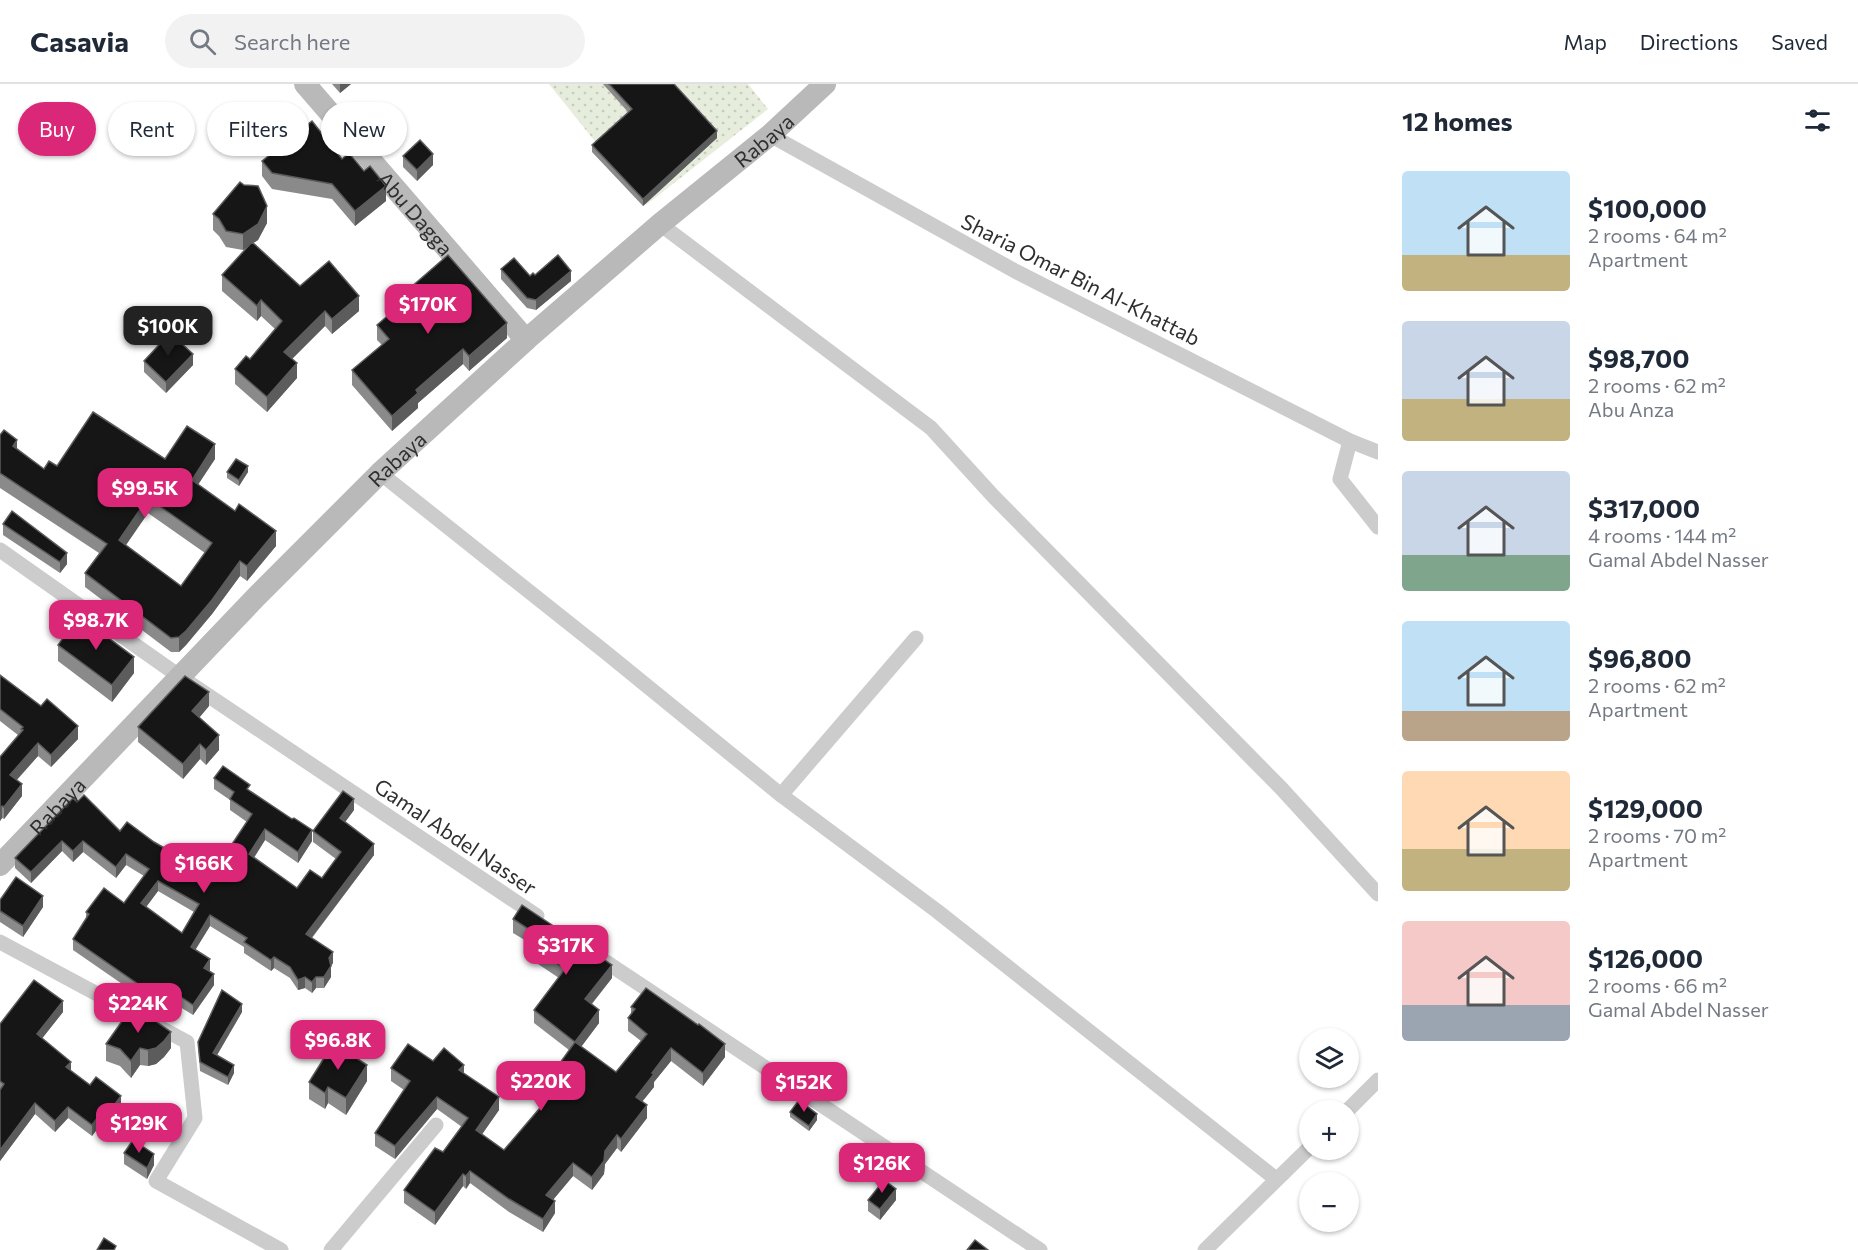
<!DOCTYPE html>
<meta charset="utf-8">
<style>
:root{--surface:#fff;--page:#f2f2f3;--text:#1f2937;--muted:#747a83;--line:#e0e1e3;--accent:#db2777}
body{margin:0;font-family:Commissioner,sans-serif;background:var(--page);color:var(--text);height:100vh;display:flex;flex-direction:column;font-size:22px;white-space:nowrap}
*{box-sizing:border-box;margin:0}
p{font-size:20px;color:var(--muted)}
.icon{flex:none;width:33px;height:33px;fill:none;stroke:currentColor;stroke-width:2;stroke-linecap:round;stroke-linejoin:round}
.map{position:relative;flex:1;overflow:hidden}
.details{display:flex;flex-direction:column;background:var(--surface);width:480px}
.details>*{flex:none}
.guide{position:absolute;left:18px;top:18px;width:570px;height:54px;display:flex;gap:12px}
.fabs{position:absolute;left:1299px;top:944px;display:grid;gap:12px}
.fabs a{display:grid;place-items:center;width:60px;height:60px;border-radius:50%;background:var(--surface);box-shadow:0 2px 4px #0004;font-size:30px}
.price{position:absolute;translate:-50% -51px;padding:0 14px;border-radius:12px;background:var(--accent);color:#fff;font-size:20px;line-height:39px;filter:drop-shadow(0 2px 3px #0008)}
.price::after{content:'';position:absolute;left:50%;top:36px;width:18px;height:14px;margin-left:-9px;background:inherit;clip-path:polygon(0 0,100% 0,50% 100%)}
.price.current{background:#222;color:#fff}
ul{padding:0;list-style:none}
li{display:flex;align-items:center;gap:18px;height:150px;padding:0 24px}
li span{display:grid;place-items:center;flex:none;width:168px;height:120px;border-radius:6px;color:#555}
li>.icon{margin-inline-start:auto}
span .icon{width:72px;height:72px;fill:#fffc;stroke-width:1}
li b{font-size:26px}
h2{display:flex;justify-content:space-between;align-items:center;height:72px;padding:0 24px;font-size:26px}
.tag{padding:0 21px;border-radius:27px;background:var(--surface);box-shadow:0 2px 4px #0004;font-size:21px;line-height:54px}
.tag.current{background:var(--accent);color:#fff}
header{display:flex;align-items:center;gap:36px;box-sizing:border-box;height:84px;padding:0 30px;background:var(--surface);border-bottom:2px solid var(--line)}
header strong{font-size:28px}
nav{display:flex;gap:33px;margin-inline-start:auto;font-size:21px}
.search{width:420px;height:54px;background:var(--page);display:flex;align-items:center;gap:15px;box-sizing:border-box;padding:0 21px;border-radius:33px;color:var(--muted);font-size:22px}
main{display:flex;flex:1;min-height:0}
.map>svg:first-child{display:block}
.grass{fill:url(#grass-dots)}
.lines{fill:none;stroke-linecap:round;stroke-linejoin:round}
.street{stroke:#ccc;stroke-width:15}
.secondary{stroke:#b9b9b9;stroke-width:22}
.wall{fill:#8a8a8a;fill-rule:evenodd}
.shaded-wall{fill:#5c5c5c}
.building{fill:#161616;stroke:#5c5c5c;stroke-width:1.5;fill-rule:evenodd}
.labels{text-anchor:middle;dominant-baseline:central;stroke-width:6;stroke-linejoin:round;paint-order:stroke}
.street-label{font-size:21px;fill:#2f2f2f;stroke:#fff}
</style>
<header>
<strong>Casavia</strong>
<div class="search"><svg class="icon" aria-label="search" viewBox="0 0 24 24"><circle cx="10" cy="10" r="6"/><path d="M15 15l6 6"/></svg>Search here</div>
<nav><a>Map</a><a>Directions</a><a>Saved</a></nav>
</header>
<main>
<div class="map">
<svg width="1378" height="1166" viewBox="0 0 1378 1166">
<defs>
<pattern id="grass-dots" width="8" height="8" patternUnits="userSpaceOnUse" patternTransform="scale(1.5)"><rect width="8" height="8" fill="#e6eddc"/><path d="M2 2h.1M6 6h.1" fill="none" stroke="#c6ccbd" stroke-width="1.8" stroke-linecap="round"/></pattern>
</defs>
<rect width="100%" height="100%" fill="#fff"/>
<polygon class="grass" points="549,0 748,0 768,25 646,121"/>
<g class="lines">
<g class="street">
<polyline points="770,51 1015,187 1350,357 1378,368"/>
<polyline points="660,140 931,344 994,413 1281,704 1378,810"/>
<polyline points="1350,357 1340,395 1378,443"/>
<polyline points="380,389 604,567 781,711 937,827 1276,1095"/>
<polyline points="0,466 179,592 537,832"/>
<polyline points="781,711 916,554"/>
<polyline points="0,858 187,958 195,1034 156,1097 281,1166"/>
<polyline points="597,872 1040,1166"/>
<polyline points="1348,1026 1378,996"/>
<polyline points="331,1166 436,1041"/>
<polyline points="1205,1166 1310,1063"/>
</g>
<g class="secondary">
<path id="s1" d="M305,0L526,256"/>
<path id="s2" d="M0,781L257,512L380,389L527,255L660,140L770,51L825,0"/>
</g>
</g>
<g class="wall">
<polygon points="332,0 351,0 340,9"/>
<polygon points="603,0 674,0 717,54 643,122 592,68 592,61 628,28"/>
<polygon points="403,72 433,81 417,97 403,83"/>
<polygon points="342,75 364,87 386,117 355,142 332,115 272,105 262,92 262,77"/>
<polygon points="213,130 267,139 258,156 253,159 300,202 359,227 332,250 325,242 292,275 297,294 267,328 235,300 235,285 250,275 275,245 261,232 257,237 222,207 222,191 248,162 243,166 226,163 219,152 213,146"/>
<polygon points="501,185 530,192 535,191 571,197 536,226 527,224 501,195"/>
<polygon points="410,204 507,254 469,287 463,280 418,319 418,324 392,347 352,301 352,286 382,261 377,256 377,241 410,213"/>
<polygon points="144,277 193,281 166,309 144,288"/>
<path d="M0,351L44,385L57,382L165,375H215L198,400L276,462L247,497L240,492L212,530L186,561L179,568H171L85,503V489L99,469L0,404ZM148,429L205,469L181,502L126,461Z"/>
<polygon points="227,388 248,388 239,402 227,394"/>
<polygon points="3,440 67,480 60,489 3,451"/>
<polygon points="58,561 134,589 112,618 58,577"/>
<polygon points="0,591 78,655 51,683 38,672 17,696 22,712 4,735 2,734 0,737 0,673 18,651 0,637"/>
<polygon points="209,622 199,634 219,666 206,681 200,675 183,695 138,658 138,643"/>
<path d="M214,694L250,707L312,757L298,779L265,756L254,774L297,804L322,794L336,775L313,758V747L354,726L345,738L374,771L312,854L333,879L331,882V893L324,904H316L312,909L305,904L298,906L290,894L274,884L271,887L244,869V863L210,842L195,866L210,886L209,887L214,901L193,931L172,918L162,934L141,922V913L73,866V855L86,835V828L124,819L144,792L126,781L116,794L83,768L73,778L62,767L31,799L15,784V774L77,718L120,747L175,775L209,795L247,738L230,726V716L214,705ZM158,807L194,828L182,849L146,823Z"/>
<polygon points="0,816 43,823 23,853 0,838"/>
<polygon points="513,835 612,894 592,920 599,939 581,963 616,988 641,957 628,947 628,934 631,931 631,923 725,973 703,1002 671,977 654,998 654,1003 642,1018 647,1034 621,1068 617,1064 605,1080 604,1090 592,1106 573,1092 553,1116 555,1129 543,1148 509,1128 470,1099 466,1105 463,1102 435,1141 404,1119 404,1106 443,1068 462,1043 437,1025 395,1075 375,1062 375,1049 404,1006 391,997 391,984 433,977 464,989 499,1026 482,1050 504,1066 555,1006 552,1003 552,990 569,966 534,939 534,926 559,894 532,876 532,863 533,861 513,849"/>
<polygon points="63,928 42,954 71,987 121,1023 109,1039 107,1038 101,1046 98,1044 92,1052 68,1034 55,1048 35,1030 0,1077 0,940"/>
<polygon points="242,928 217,971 234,989 228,1001 200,987 198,958"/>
<polygon points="106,960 171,964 164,973 156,980 148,982 140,981 131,994 120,982 106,977"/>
<polygon points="324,970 367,997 346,1031 328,1019 325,1025 309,1015 309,998 324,974"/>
<polygon points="790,1028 817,1036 809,1047 790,1033"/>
<polygon points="124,1069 154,1081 147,1095 124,1080"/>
<polygon points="868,1116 896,1116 880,1136 868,1127"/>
</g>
<g class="shaded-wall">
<polygon points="340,0 351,0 340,9"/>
<polygon points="717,47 717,54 643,122 643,115"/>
<polygon points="433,70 433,81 417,97 417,86"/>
<polygon points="386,102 386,117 355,142 355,127"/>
<polygon points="267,122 267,139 258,156 243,166 243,150"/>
<polygon points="571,187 571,197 536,226 536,216"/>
<polygon points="359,212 359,227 332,250 332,235"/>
<polygon points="261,216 261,232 257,237 257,222"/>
<polygon points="325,227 325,242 284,283 284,268"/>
<polygon points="507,239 507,254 469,287 469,272"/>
<polygon points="463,265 463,280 418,319 418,324 392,347 392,332 416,306"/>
<polygon points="193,270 193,281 166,309 166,298"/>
<polygon points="297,279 297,294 267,328 267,313"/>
<polygon points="17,356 17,371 13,362"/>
<polygon points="215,360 215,375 192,410 192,396"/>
<polygon points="248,382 248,388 239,402 239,396"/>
<polygon points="148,414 148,429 119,471 119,456"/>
<polygon points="276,447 276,462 247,497 247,482"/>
<polygon points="67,469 67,480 60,489 60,478"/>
<polygon points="240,477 240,492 212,530 186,561 179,568 179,553"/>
<polygon points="134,573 134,589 112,618 112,601"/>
<polygon points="209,608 209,622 192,642 192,627"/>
<polygon points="78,642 78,655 51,683 51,671"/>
<polygon points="219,651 219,666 206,681 206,666"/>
<polygon points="38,659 38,672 10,703 10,691"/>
<polygon points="200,660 200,675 183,695 183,680"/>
<polygon points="22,700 22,712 4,735 4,723"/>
<polygon points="354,715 354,726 340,745 340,734"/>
<polygon points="2,722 2,734 0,737 0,725"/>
<polygon points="265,745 265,756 249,781 249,770"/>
<polygon points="312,746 312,757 298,779 298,768"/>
<polygon points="62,757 62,767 31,799 31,788"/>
<polygon points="83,757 83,768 73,778 73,767"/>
<polygon points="374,760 374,771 306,861 306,850"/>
<polygon points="126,770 126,781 116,794 116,783"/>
<polygon points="158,797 158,807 141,830 141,819"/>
<polygon points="43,812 43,823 23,853 23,842"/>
<polygon points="210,831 210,842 191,873 191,863"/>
<polygon points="333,868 333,879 329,885 329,874"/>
<polygon points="274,873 274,884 271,887 271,876"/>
<polygon points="210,875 210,886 204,894 204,884"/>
<polygon points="612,881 612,894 585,928 585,915"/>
<polygon points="331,882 331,893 324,904 324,893"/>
<polygon points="214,890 214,901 193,931 193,921"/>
<polygon points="305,893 305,904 298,906 298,896"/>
<polygon points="316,893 316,904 312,909 312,898"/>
<polygon points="172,907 172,918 162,934 162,923"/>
<polygon points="63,917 63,928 37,961 37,950"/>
<polygon points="242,920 242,928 213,978 213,969"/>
<polygon points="599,926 599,939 575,971 575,958"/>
<polygon points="171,948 171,964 164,973 156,980 148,982 148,966"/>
<polygon points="725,960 725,973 703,1002 703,989"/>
<polygon points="140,964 140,981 131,994 131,977"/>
<polygon points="671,964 671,977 654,998 654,1003 636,1025 636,1013 652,989"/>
<polygon points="71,978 71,989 66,983"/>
<polygon points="234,981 234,989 228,1001 228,993"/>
<polygon points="367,981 367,997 346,1031 346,1014"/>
<polygon points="464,981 464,994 459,986"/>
<polygon points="328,1003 328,1019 325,1025 325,1009"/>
<polygon points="121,1012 121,1023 109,1039 109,1028"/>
<polygon points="437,1013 437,1025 395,1075 395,1062"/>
<polygon points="499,1013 499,1026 476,1059 476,1046"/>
<polygon points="35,1019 35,1030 0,1077 0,1066"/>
<polygon points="647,1021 647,1034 621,1068 621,1055"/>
<polygon points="68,1023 68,1034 55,1048 55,1037"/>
<polygon points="107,1027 107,1038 101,1046 101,1035"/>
<polygon points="817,1030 817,1036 809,1047 809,1042"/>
<polygon points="98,1033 98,1044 92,1052 92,1041"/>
<polygon points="617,1051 617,1064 605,1080 604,1090 592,1106 592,1093 605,1067"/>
<polygon points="154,1070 154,1081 147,1095 147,1084"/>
<polygon points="573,1079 573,1092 546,1124 546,1111"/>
<polygon points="470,1087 470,1099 466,1105 466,1092"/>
<polygon points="463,1090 463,1102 435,1141 435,1128"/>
<polygon points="896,1105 896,1116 880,1136 880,1125"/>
<polygon points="555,1117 555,1129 543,1148 543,1135"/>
</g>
<g class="building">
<polygon points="609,0 674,0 717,47 643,115 592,61 632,25"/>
<polygon points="312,37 342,75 349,69 364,87 370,82 386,102 355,127 332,100 272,89 262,77"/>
<polygon points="420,56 433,70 417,86 403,72"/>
<polygon points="240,98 244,101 258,102 267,122 258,140 243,150 226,147 219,135 213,130"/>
<polygon points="252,158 300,202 329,177 359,212 332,235 325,227 284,268 297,279 267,313 235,285 246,272 250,275 282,237 261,216 257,222 222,191"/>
<polygon points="448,171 507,239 469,272 463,265 416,306 418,309 392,332 352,286 389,255 377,241 414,209 410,204"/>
<polygon points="558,171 571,187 536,216 527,214 501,185 514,174 530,192 533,189 535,191"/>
<polygon points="170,249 193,270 166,298 144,277"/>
<path d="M93,328L165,375L187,342L215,360L192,396L235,427L239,420L276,447L247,482L240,477L212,516L186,547L179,553L171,554L85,489L107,460L0,389V351L4,346L17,356L13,362L44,385L49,377L57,382ZM148,414L212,459L181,502L119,456Z"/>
<polygon points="236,375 248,382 239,396 227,388"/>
<polygon points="12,427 67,469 60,478 3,440"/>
<polygon points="79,532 134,573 112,601 58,561"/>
<polygon points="0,591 41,622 47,615 78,642 51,671 38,659 10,691 22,700 4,723 2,722 0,725 0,673 23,646 21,645 23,643 0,625"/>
<polygon points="185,592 209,608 192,627 219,651 206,666 200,660 183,680 138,643"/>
<path d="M223,682L250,701L247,705L292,735L294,734L312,746L298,768L265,745L249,770L297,804L310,786L322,794L341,768L313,747L343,707L354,715L340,734L374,760L306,850L333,868L329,874L331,882L324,893H316L312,898L305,893L298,896L290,883L274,873L271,876L244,858L247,854L210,831L191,863L210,875L204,884L214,890L193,921L172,907L162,923L141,911L145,905L73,855L89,830L86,828L104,804L124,819L149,785L126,770L116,783L83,757L73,767L62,757L31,788L15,774L73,714L77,718L84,711L120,747L127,738L154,758L175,770L173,774L209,795L252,730L230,715L234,708L214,694ZM158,797L199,820L182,849L141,819Z"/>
<polygon points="16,793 43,812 23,842 0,827 0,816"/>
<polygon points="522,821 612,881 585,915 599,926 575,958 534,926 565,885 532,863 539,852 513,835"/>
<polygon points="34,896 63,917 37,950 71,978 66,983 90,1001 96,993 121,1012 109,1028 107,1027 101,1035 98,1033 92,1041 68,1023 55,1037 35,1019 0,1066 0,1006 4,1000 0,997 0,940"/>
<polygon points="646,904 698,941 699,940 725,960 703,989 671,964 652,989 654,990 636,1013 647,1021 621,1055 617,1051 605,1067 604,1077 592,1093 573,1079 546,1111 555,1117 543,1135 509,1115 470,1087 466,1092 463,1090 435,1128 404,1106 435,1064 443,1068 468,1034 437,1013 395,1062 375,1049 410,997 391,984 408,960 433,977 444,964 464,981 459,986 499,1013 476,1046 504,1066 562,998 552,990 575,958 616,988 647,950 628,934 635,925 631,923"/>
<polygon points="222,906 242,920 213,969 234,981 228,993 200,978 198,958"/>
<polygon points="132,923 151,934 171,948 164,957 156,964 148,966 140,964 131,977 120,965 106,960"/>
<polygon points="332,958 367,981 346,1014 328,1003 325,1009 309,998 326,971 324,970"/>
<polygon points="799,1016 817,1030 809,1042 790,1028"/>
<polygon points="133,1056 154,1070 147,1084 124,1069"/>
<polygon points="884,1096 896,1105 880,1125 868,1116"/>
<polygon points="104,1154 116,1162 114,1166 97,1166"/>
<polygon points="975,1156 988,1166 967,1166"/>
</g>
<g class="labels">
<g class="street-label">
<text stroke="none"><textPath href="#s2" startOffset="1054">Rabaya</textPath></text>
<text stroke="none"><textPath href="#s1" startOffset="170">Abu Dagga</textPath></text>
<text transform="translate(1081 195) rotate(27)">Sharia Omar Bin Al-Khattab</text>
<text stroke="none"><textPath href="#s2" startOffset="568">Rabaya</textPath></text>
<text stroke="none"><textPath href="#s2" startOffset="82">Rabaya</textPath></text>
<text transform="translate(456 752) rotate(34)">Gamal Abdel Nasser</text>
</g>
</g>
</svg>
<div class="fabs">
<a><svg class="icon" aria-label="layers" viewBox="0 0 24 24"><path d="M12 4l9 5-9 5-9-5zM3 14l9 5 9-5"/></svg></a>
<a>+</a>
<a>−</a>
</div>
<b class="price" style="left:428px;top:251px">$170K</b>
<b class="price current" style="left:168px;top:273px">$100K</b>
<b class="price" style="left:145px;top:435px">$99.5K</b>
<b class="price" style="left:96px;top:567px">$98.7K</b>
<b class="price" style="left:204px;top:810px">$166K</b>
<b class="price" style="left:566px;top:892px">$317K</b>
<b class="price" style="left:138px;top:950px">$224K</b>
<b class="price" style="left:338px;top:987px">$96.8K</b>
<b class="price" style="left:541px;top:1028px">$220K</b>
<b class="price" style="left:804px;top:1029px">$152K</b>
<b class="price" style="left:139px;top:1070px">$129K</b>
<b class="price" style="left:882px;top:1110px">$126K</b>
<div class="guide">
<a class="tag current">Buy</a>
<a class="tag">Rent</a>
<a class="tag">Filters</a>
<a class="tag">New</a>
</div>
</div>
<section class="details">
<h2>12 homes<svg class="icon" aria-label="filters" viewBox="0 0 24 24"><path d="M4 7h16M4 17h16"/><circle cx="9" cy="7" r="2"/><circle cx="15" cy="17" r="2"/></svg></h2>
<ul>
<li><span style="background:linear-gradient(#bfe0f5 70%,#c2b280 0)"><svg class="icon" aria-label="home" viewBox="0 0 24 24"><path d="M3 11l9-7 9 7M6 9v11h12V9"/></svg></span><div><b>$100,000</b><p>2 rooms · 64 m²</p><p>Apartment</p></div></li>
<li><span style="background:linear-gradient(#c9d6e8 65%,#c2b280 0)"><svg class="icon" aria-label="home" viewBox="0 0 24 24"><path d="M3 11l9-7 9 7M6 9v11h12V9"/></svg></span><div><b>$98,700</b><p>2 rooms · 62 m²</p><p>Abu Anza</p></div></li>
<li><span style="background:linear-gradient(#c9d6e8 70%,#7fa58c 0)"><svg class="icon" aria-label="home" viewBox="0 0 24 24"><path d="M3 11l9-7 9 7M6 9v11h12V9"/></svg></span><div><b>$317,000</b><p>4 rooms · 144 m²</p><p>Gamal Abdel Nasser</p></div></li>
<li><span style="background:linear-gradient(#bfe0f5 75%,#b9a48a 0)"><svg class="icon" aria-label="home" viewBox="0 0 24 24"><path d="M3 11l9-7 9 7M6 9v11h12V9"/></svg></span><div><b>$96,800</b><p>2 rooms · 62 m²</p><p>Apartment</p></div></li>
<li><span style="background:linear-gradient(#ffd9b3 65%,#c2b280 0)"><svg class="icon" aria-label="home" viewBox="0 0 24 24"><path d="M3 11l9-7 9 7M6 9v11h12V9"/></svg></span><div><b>$129,000</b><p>2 rooms · 70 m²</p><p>Apartment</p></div></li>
<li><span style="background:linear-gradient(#f6c9c9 70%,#9aa5b1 0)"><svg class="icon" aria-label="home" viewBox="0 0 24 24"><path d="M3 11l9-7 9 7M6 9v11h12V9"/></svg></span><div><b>$126,000</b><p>2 rooms · 66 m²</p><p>Gamal Abdel Nasser</p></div></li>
</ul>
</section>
</main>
